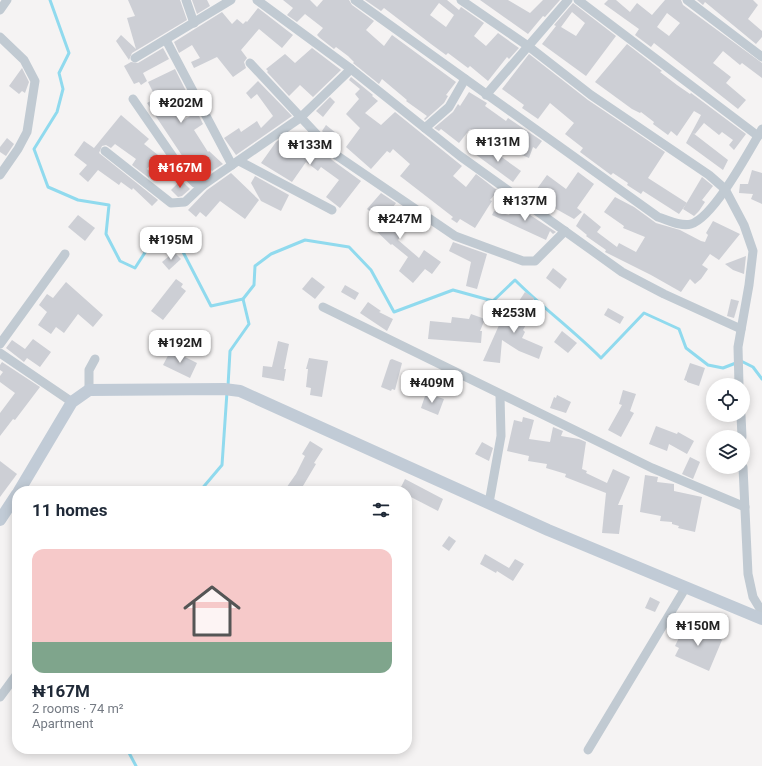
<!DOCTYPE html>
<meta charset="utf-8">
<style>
:root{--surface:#fff;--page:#f6f6f7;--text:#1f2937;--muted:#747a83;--accent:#d93025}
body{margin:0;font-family:Roboto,sans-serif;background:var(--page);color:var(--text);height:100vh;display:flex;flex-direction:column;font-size:15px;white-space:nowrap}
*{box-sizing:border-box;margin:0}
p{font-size:13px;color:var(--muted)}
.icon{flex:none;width:22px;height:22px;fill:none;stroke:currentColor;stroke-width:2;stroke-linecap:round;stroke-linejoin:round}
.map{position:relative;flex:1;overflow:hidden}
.sheet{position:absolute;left:12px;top:486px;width:400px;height:268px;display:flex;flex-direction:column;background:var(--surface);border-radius:16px;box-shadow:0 2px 10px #0003}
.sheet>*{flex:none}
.buttons{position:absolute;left:706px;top:378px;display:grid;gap:8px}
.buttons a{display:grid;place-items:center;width:44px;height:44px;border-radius:50%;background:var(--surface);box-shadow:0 2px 10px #0003;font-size:20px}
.price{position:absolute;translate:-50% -34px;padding:0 9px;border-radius:8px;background:#fff;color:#222;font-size:13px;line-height:26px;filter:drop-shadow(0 1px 2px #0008)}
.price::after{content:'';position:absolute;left:50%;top:24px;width:12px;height:9px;margin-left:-6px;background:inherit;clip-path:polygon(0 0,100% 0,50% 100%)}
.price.selected{background:var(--accent);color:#fff}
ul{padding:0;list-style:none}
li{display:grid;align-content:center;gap:8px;height:212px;padding:0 20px}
li span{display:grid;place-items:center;height:124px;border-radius:12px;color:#555}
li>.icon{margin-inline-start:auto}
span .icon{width:72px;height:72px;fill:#fffc;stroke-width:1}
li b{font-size:17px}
h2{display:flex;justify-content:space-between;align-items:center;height:48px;padding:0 20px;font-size:17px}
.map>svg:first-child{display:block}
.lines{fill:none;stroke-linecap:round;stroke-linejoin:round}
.stream{stroke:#90daee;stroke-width:3}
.building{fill:#cdcfd5;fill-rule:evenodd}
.street{stroke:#c1cad2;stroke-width:9}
.secondary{stroke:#c1cbd6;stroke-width:12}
</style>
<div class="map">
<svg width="762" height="766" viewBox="0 0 762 766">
<rect width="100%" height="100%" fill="#f5f3f3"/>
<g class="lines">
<g class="stream">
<path d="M50,0L69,53L59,73L63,89L57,112L34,149L48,187L78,200L109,205L106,234L120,261L135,268L155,237L182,250L211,306L243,299L254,285L255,266L271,254L305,240L349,247L371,270L394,312L453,290L493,301L515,280C543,308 574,331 601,358L644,313L679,329L686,348L708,365L723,368L741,361L753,367L762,379"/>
<polyline points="228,386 230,351 249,324 243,299"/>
<polyline points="200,491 222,465 227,392"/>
<polyline points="127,749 136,766"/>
</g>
</g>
<g class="building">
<polygon points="128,0 180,0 187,20 132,53 129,60 116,41 121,35 136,49 127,18 135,16"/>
<polygon points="192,0 207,0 210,6 197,14"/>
<polygon points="283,0 310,0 317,7 323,0 349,0 352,5 374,21 366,30 384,46 392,35 456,82 446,95 448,96 444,103 425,120 424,119 427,116 406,101 407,100 382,79 379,84 353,63 354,62 348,56 336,47 334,49 320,38 317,35 323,28 305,14 297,22 287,15 293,8"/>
<path d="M365,0H447L459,10L461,7L484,23L474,36L486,46L498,33L519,48L509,59L507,57L488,81L470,66L468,68L448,53L446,55L431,44L384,8L381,11ZM439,3L454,15L446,27L430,15Z"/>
<polygon points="480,0 508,0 530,13 543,0 560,0 545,17 543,16 528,34"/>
<path d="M608,0H616L630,12L637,3L652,15L665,0H681L683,5L762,63V78L742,63L740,65L723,51L713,63L731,77L726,83L746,100L738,109L654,43L651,47L635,35L639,29L604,4ZM667,13L680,23L669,36L657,27Z"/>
<polygon points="697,0 753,0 758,5 748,19 762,31 762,37 756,44 705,2 703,5"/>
<path d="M573,3L616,36L586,76L542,44L556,26L554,25ZM572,12L585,23L576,36L561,27Z"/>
<polygon points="258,8 293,35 282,48 259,29 241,50 247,58 244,62 246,68 233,77 217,57 194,68 191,62 200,58 192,45 179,53 174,42 222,12 232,24 237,19 243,24 246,21 247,22"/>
<polygon points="627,44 662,71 660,72 677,85 690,94 691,93 746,134 734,150 729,145 733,140 722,132 719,135 704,123 695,134 693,133 728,160 723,170 686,143 701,115 694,111 677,136 671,131 668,135 653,124 654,122 641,112 640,113 632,109 595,82"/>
<polygon points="163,48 169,59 143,73 147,81 141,85 139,82 134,84 124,66 131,62 138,63"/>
<polygon points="312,48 341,70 313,97 300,85 289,96 267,72 268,71 266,69 285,54 295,63"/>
<polygon points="529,54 588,100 665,152 648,178 687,203 679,214 643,191 641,194 627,185 628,183 613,173 611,175 580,152 583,148 565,134 574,123 550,103 538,119 522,108 524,105 502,89"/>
<polygon points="22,68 29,82 25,93 22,91 19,94 9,86"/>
<polygon points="175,69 187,93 172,105 180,122 197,112 203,124 194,130 208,152 209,151 223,164 212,171 211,170 202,178 199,178 186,164 187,163 147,103 156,98 148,82"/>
<polygon points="351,77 373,95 372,96 378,101 365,113 381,125 395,112 462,166 453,176 466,187 476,174 498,191 490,200 492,201 475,228 460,219 457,223 451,219 453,217 400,176 410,164 393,149 390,153 387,151 371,169 346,147 360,128 346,114 359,99 355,94 360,89 349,80"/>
<polygon points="258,81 292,116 236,155 224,138 239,128 241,132 257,121 261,128 273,116 257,94 251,99 246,93"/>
<polygon points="469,92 487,103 485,106 506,121 508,118 542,141 536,149 533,147 529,158 488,141 470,129 459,143 441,129 439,131 434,128 453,112 458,104 460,106"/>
<polygon points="330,97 335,102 323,117 316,111"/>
<polygon points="121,115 149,139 144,144 158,155 147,169 152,173 149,178 132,165 136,159 115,144 111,148 106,145 102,146 99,153 158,200 152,206 133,188 132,190 121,182 119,185 98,170 88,182 79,174 87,165 74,155 84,141 94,148"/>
<polygon points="326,125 341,137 334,145 322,131"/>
<polygon points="286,135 309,146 314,140 332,160 361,181 340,208 326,197 339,180 321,167 318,171 306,162 292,182 261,163 276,142"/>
<polygon points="7,138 14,144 6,156 0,152 0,147"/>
<polygon points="482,143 521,171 513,182 475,154"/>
<polygon points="752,170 762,173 762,204 751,199 753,194 739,193 740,184 748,184"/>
<polygon points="578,172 594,184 577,208 582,212 574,219 549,205 534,193 547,175 566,189"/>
<polygon points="231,173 259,200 245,219 220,201 206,217 200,212 196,217 188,210 207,190"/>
<polygon points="255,176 289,195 281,211 261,201 251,183"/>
<polygon points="702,177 713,186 702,200 705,202 699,211 694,216 683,209"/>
<polygon points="181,180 190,189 182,196 178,197 171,190"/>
<polygon points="381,193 396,203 389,212 392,214 387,220 403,234 398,240 419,258 424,250 441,262 432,274 425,269 413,283 399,271 408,257 392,244 391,245 370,225 376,217 367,209"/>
<polygon points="615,197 634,207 656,223 680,230 701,241 705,242 708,235 706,233 713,221 740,234 719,260 710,254 702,265 708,269 701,279 695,284 690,279 681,292 651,275 605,252 606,250 586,236 587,235 576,226 584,213 601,227 597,232 617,247 619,243 636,252 645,237 623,228 624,226 604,212"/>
<polygon points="517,204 524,211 556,232 553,234 550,231 546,240 492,215 494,211 509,215"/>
<polygon points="78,215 95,228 85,241 68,227"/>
<polygon points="453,242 487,254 477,289 466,286 471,262 449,251"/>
<polygon points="174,252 181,259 169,270 162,262"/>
<polygon points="746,256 744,274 733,270 725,264"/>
<polygon points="553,268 567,279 560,289 546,278"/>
<polygon points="312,277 325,287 315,299 302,289"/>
<polygon points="176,279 183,284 181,287 186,291 163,320 151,311"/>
<polygon points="66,282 103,315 93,327 78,314 64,333 56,327 51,334 38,325 47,312 39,305 47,294 53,298"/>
<polygon points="345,285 359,293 355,300 341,292"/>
<polygon points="525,292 534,298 527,309 533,312 523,330 525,332 522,338 543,347 539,359 519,351 502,340 500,363 483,361 500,323 508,326 521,302 519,301"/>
<polygon points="731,299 739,301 734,318 727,316"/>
<polygon points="368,302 381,311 379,312 393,319 387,331 360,313"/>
<polygon points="608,308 624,317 620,324 604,315"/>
<polygon points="471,314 485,319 480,331 482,331 481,343 428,339 430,321 451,323 452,317 469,319"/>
<polygon points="562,331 577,343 568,353 554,342"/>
<polygon points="33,339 51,352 40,367 27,358 24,362 6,348 12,340 25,349"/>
<polygon points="278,341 289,344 284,369 286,369 284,381 262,377 263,366 272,367"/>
<polygon points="171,350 197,363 190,378 163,365"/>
<polygon points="309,358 328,361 322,397 310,395 311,388 306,387 308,369 306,369"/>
<polygon points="392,359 402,363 395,390 392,389 391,391 381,387 390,360"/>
<polygon points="2,362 40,387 15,420 13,419 0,436 0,413 15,393 0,382 0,376 3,372 0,370 0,365"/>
<polygon points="690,363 705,368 699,386 687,382 687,381 684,380"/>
<polygon points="623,390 636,394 630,411 634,413 621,437 608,430 622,405 619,404"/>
<polygon points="426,393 444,399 438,415 421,408"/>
<polygon points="557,395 571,402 566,413 550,408 554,397 556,398"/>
<polygon points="523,417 534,420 529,439 550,442 553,427 563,431 561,436 579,439 586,442 582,469 587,471 586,473 607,483 613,469 630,477 618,505 623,505 619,534 602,533 606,493 565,477 566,474 546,468 547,464 528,461 529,456 507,451 514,420 522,422"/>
<polygon points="656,426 677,434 678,432 694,441 687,454 669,444 667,451 649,444"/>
<polygon points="310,441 323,449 314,463 316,464 300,491 284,491 296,474 305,456 302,454"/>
<polygon points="482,442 493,448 489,461 475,454"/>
<polygon points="690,457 700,462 693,479 682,474"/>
<polygon points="0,461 17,474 0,497"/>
<polygon points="645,475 658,477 657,482 674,484 674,491 702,497 695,532 678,528 679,526 672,524 672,522 660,521 661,516 640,512"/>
<polygon points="405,479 443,499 438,511 407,495 407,491 399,491"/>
<polygon points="449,536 456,541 449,551 442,546"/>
<polygon points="485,554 509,568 515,559 524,564 513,581 497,571 496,573 480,564"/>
<polygon points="650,597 660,602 655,612 645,608"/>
<polygon points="686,623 722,640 709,671 675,656 679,648 675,646"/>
</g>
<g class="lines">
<g class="street">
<polyline points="186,0 194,23"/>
<polyline points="257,0 351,69 460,156 622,272 664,294 741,329"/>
<path d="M355,0L658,217C668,220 681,227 691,224C714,217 749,151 762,129"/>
<polyline points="461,0 528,46 591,95 709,175 725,189 744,225 753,251 749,285 738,347 739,385"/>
<polyline points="578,0 758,136"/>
<polyline points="687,0 762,57"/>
<polyline points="0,10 7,0"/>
<polyline points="0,37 24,60 35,81 27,132 18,149 0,175"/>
<polyline points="166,40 232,165"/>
<polyline points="135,58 231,0"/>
<polyline points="250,63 336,155 455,236 523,261 535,261 565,231"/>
<polyline points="486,95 568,0"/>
<polyline points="133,99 182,170 195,183 203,185 300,118 351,69"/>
<polyline points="425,128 449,107 465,79"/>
<polyline points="105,151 171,203 185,202 203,185"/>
<polyline points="239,161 332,210"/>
<polyline points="323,307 652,468 745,507"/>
<polyline points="0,344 65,254"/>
<polyline points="0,353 72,402"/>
<polyline points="89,390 89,370 95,359"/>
<polyline points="741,415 742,437"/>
<polyline points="743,467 748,574 753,597 762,612"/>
<polyline points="489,503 501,436 500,395"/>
<polyline points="0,697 17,674"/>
<polyline points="588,750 686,587"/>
</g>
<g class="secondary">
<polyline points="19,491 72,402 89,390 224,389 240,391 548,530 762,619"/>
<polyline points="0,520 17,494"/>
</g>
</g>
</svg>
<div class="buttons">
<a><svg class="icon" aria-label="locate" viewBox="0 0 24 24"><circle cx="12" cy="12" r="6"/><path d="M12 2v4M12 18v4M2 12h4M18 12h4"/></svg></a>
<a><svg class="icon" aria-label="layers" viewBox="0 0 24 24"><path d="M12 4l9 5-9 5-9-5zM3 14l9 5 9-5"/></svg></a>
</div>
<b class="price" style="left:181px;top:124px">₦202M</b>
<b class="price" style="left:498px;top:163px">₦131M</b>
<b class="price" style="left:310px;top:166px">₦133M</b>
<b class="price selected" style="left:180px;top:189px">₦167M</b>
<b class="price" style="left:525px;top:222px">₦137M</b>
<b class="price" style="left:400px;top:240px">₦247M</b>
<b class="price" style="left:171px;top:261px">₦195M</b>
<b class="price" style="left:514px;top:334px">₦253M</b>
<b class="price" style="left:180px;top:364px">₦192M</b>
<b class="price" style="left:432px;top:404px">₦409M</b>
<b class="price" style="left:698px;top:647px">₦150M</b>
<section class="sheet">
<h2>11 homes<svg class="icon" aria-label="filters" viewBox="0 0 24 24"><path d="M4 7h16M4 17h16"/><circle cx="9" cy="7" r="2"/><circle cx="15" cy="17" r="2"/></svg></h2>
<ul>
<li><span style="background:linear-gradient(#f6c9c9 75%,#7fa58c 0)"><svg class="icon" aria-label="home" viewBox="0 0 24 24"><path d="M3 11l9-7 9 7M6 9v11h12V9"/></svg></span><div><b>₦167M</b><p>2 rooms · 74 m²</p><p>Apartment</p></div></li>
</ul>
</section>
</div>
